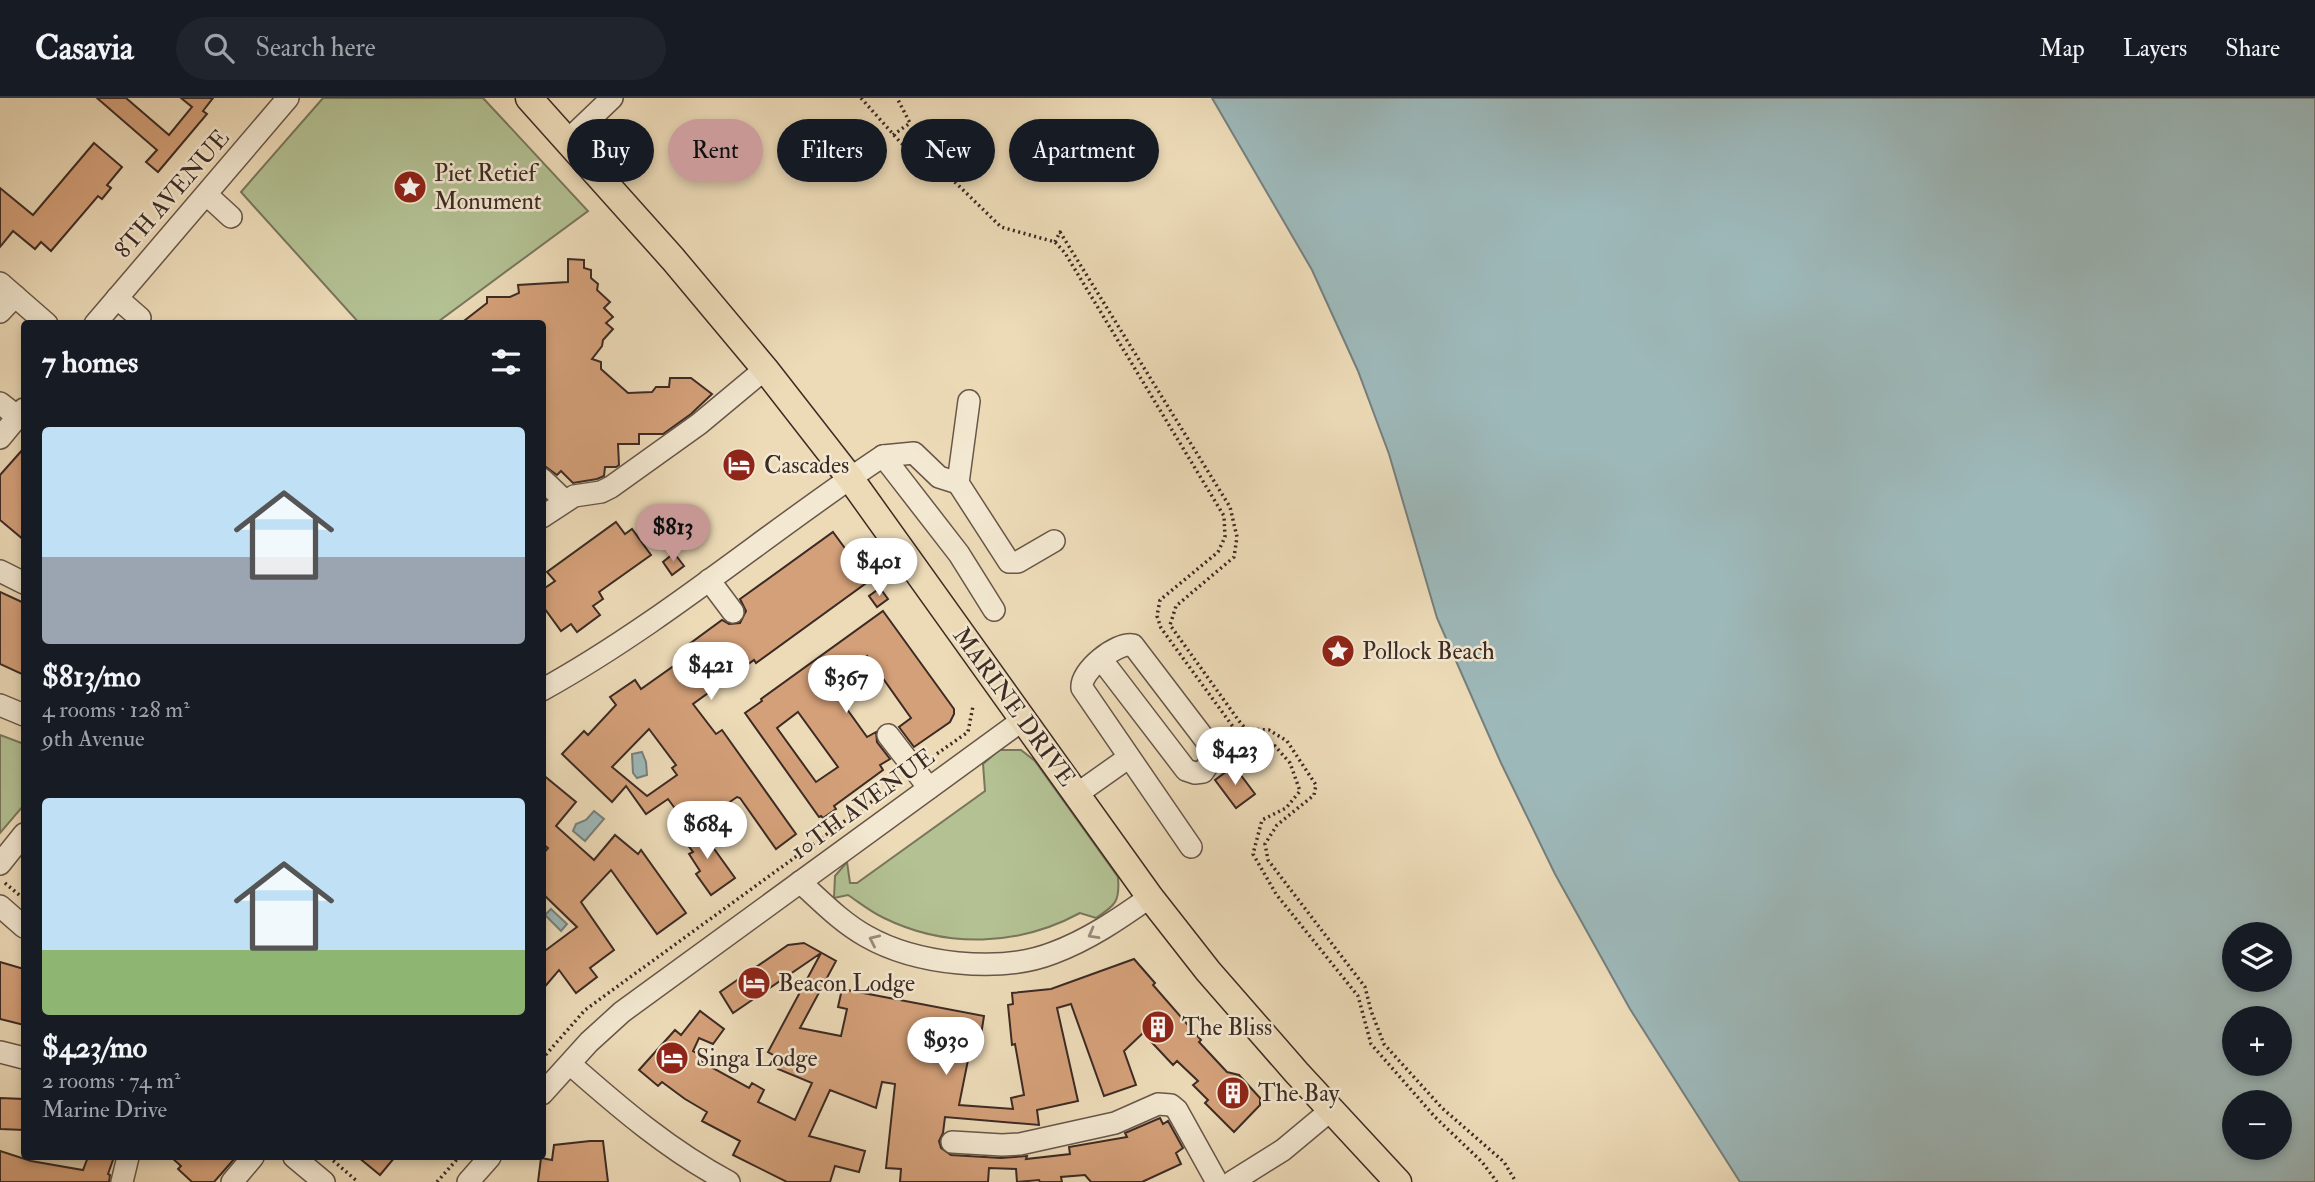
<!DOCTYPE html>
<meta charset="utf-8">
<style>
:root{--surface:#171b24;--page:#20242c;--text:#f1f3f6;--muted:#9ea1a6;--line:#363941;--accent:#c59692}
body{margin:0;font-family:"IM FELL Double Pica",serif;background:var(--page);color:var(--text);height:100vh;display:flex;flex-direction:column;font-size:26px;white-space:nowrap}
*{box-sizing:border-box;margin:0}
p{font-size:23px;color:var(--muted)}
.icon{flex:none;width:38px;height:38px;fill:none;stroke:currentColor;stroke-width:2;stroke-linecap:round;stroke-linejoin:round}
.map{position:relative;flex:1;overflow:hidden}
.sheet{position:absolute;left:21px;top:222px;width:525px;height:840px;display:flex;flex-direction:column;background:var(--surface);border-radius:7px;box-shadow:0 4px 10px #0003}
.sheet>*{flex:none}
.guide{position:absolute;left:567px;top:21px;width:665px;height:63px;display:flex;gap:14px}
.fabs{position:absolute;left:2222px;top:824px;display:grid;gap:14px}
.fabs a{display:grid;place-items:center;width:70px;height:70px;border-radius:50%;background:var(--surface);box-shadow:0 4px 10px #0003;font-size:35px}
.price{position:absolute;translate:-50% -60px;padding:0 16px;border-radius:24px;background:#fff;color:#222;font-size:23px;line-height:46px;filter:drop-shadow(0 2px 4px #0008)}
.price::after{content:'';position:absolute;left:50%;top:42px;width:21px;height:16px;margin-left:-10px;background:inherit;clip-path:polygon(0 0,100% 0,50% 100%)}
.price.active{background:var(--accent);color:#111}
ul{padding:0;list-style:none}
li{display:grid;align-content:center;gap:14px;height:371px;padding:0 21px}
li span{display:grid;place-items:center;height:217px;border-radius:7px;color:#555}
li>.icon{margin-inline-start:auto}
span .icon{width:126px;height:126px;fill:#fffc;stroke-width:1}
li b{font-size:30px}
h2{display:flex;justify-content:space-between;align-items:center;height:84px;padding:0 21px;font-size:30px}
.tag{padding:0 24px;border-radius:32px;background:var(--surface);box-shadow:0 4px 10px #0003;font-size:24px;line-height:63px}
.tag.active{background:var(--accent);color:#111}
header{display:flex;align-items:center;gap:42px;box-sizing:border-box;height:98px;padding:0 35px;background:var(--surface);border-bottom:2px solid var(--line)}
header strong{font-size:33px}
nav{display:flex;gap:38px;margin-inline-start:auto;font-size:24px}
.search{width:490px;height:63px;background:var(--page);display:flex;align-items:center;gap:18px;box-sizing:border-box;padding:0 24px;border-radius:38px;color:var(--muted);font-size:26px}
.map>svg:first-child{display:block}
.green{fill:#b3c193;stroke:#78765c;stroke-width:2}
.water{fill:#9db8b9;stroke:#767f7d;stroke-width:2;fill-rule:evenodd}
.building{fill:#d4a079;stroke:#3c2a24;stroke-width:2;fill-rule:evenodd}
.lines{fill:none;stroke-linecap:round;stroke-linejoin:round}
.minor-casing{stroke:#685649;stroke-width:24}
.major-casing{stroke:#3c2a24;stroke-width:29}
.path{stroke:#3c2a24;stroke-width:3.5;stroke-dasharray:2 3.5;stroke-linecap:butt}
.minor{stroke:#f3e8d1;stroke-width:21}
.major{stroke:#eddbb8;stroke-width:26}
.oneway{stroke:#98897a}
.labels{text-anchor:middle;dominant-baseline:central;stroke-width:5;stroke-linejoin:round;paint-order:stroke}
.poi-label{font-size:24px;fill:#3c2a24;stroke:#f3e8d1;text-anchor:start}
.street-label{font-size:24px;fill:#3c2a24;stroke:#f3e8d1}
</style>
<header>
<strong>Casavia</strong>
<div class="search"><svg class="icon" aria-label="search" viewBox="0 0 24 24"><circle cx="10" cy="10" r="6"/><path d="M15 15l6 6"/></svg>Search here</div>
<nav><a>Map</a><a>Layers</a><a>Share</a></nav>
</header>
<div class="map">
<svg width="2315" height="1084" viewBox="0 0 2315 1084">
<rect width="100%" height="100%" fill="#eddbb8"/>
<filter id="stains"><feTurbulence type="fractalNoise" baseFrequency=".00286" numOctaves="4"/><feColorMatrix values="0 0 0 0 .2 0 0 0 0 .09 0 0 0 0 .02 0 0 0 .5 -.17"/></filter>
<radialGradient id="worn" r=".72"><stop offset=".6" stop-color="#630" stop-opacity="0"/><stop offset="1" stop-color="#630" stop-opacity=".3"/></radialGradient>
<g class="green">
<polygon points="323,0 483,0 588,113 435,226 360,226 241,94"/>
<polygon points="0,637 24,646 24,707 0,735"/>
<path d="M999,652H1021L1035,663L1118,779C1120,803 1116,807 1096,820L1080,815C1019,848 947,851 884,820C871,814 860,805 848,797L834,800L835,778L847,764L850,785H857L985,693L983,666Z"/>
</g>
<g class="water">
<path d="M1212,0H2315V1084H1740L1630,911L1555,776L1501,665L1437,520L1389,356L1358,273L1312,172ZM2280,836V882H2235V836ZM2235,920H2280V966H2235ZM2235,1004H2280V1050H2235Z"/>
<polygon points="642,654 646,664 647,677 637,680 633,675 632,656"/>
<polygon points="594,713 604,721 585,743 573,733 576,726 586,722"/>
<polygon points="551,811 567,826 561,833 545,817"/>
</g>
<g class="building">
<polygon points="97,0 126,0 169,37 192,9 181,0 213,0 203,13 207,16 158,74 146,64 157,52"/>
<polygon points="94,45 122,69 107,87 111,90 102,101 98,98 51,153 41,144 35,151 13,133 0,149 0,90 33,117"/>
<polygon points="568,161 584,162 584,170 591,172 591,180 598,186 597,192 610,204 604,210 613,219 606,225 613,231 603,242 602,248 592,261 601,264 601,271 628,295 652,294 656,289 669,289 670,280 691,280 712,296 691,316 663,336 639,336 639,346 618,346 619,367 616,369 605,369 604,378 597,381 573,385 561,373 557,377 542,366 542,226 460,226 487,205 487,199 510,199 519,195 518,187 568,184"/>
<polygon points="24,350 24,442 0,422 0,377"/>
<polygon points="616,424 625,436 632,431 651,457 599,494 603,501 593,508 600,517 577,534 571,526 561,533 542,507 542,492 555,483 547,474"/>
<path d="M833,434L869,483L756,565L754,562L693,606L716,636L722,632L796,736L776,751L740,700L737,699L690,731L668,701L646,716L626,688L612,704L562,656L584,633L588,637L616,607L610,599L635,582L641,591L682,562L677,555L722,522L729,526L740,525L746,513L740,501ZM649,631L676,667L672,670L677,677L647,698L612,669Z"/>
<polygon points="674,455 684,468 672,477 663,464"/>
<polygon points="880,490 888,501 877,509 869,498"/>
<polygon points="0,494 24,505 24,577 0,566"/>
<path d="M883,513L954,611V616L950,624L914,649L899,629L911,620L867,558L829,586L867,639L876,634L877,644L890,661L880,667L883,672L834,708L836,711L823,720L821,718L819,719L745,615L762,603L761,601ZM798,614L838,669L816,684L777,630Z"/>
<polygon points="1234,668 1255,696 1236,710 1215,682"/>
<polygon points="542,676 576,704 556,728 594,762 615,737 638,756 641,752 686,815 657,836 611,772 581,804 614,852 590,870 597,879 576,895 559,872 542,892 542,855 577,829 542,795 542,757 548,750 542,745"/>
<polygon points="697,727 735,780 711,797 696,776 700,773 689,756 693,754 681,738"/>
<polygon points="804,845 836,863 800,930 841,938 847,911 838,909 842,891 984,918 981,937 946,930 939,957 968,962 959,1007 1013,1011 1011,1000 1024,997 1015,946 1012,947 1008,907 1013,906 1012,895 1051,891 1134,861 1155,885 1153,887 1201,942 1199,944 1227,974 1239,977 1260,1000 1260,1007 1234,1034 1205,1005 1208,1002 1193,987 1198,983 1177,963 1173,967 1143,935 1124,953 1136,987 1104,998 1071,906 1057,910 1078,1003 1037,1012 1039,1027 945,1019 943,1035 939,1043 941,1050 951,1057 1001,1060 1027,1058 1026,1061 1070,1056 1069,1049 1127,1039 1125,1035 1160,1020 1163,1026 1168,1023 1183,1050 1176,1055 1181,1066 1142,1084 1091,1084 1085,1077 1061,1079 1062,1084 1040,1084 1039,1082 1017,1084 1016,1071 989,1070 988,1084 900,1084 901,1071 886,1070 895,986 882,984 876,1010 830,992 809,1038 865,1053 859,1074 835,1068 830,1084 787,1084 733,1057 740,1043 702,1023 707,1014 685,1001 662,984 658,988 639,972 675,932 681,937 700,913 724,931 713,946 699,940 693,953 703,959 700,963 749,990 752,985 764,992 758,1004 795,1022 812,985 778,971 782,962 768,954 821,855 733,915 720,894 788,847"/>
<polygon points="0,864 24,871 24,927 0,921"/>
<polygon points="0,1000 24,1001 24,1032 0,1031"/>
<polygon points="590,1043 603,1043 608,1084 538,1084 541,1060 552,1062 554,1047"/>
<polygon points="0,1053 31,1063 83,1072 88,1059 114,1059 108,1076 110,1077 109,1084 0,1084"/>
<polygon points="171,1059 236,1059 214,1084 192,1084 178,1071 181,1068"/>
<polygon points="358,1059 395,1059 380,1077"/>
</g>
<g class="lines">
<defs>
<g id="minor">
<polyline points="568,42 612,0"/>
<polyline points="207,97 231,119"/>
<polyline points="0,185 47,226"/>
<polyline points="117,200 140,220"/>
<polyline points="0,214 15,198"/>
<polyline points="95,226 288,0"/>
<polyline points="969,303 958,385 1009,464 1018,464 1054,443"/>
<polyline points="0,305 18,319"/>
<polyline points="0,340 24,311"/>
<polyline points="883,358 914,355 939,379 958,385"/>
<polyline points="542,381 565,403"/>
<polyline points="542,419 574,398 601,394 611,389 699,326 765,271"/>
<polyline points="0,473 24,485"/>
<polyline points="709,482 733,514"/>
<path d="M1101,561L1186,672L1195,675L1203,674L1212,661L1210,648L1133,547C1116,544 1080,573 1082,590L1191,749"/>
<path d="M542,592C663,525 768,434 883,358L959,456L994,512"/>
<polyline points="0,607 24,617"/>
<polyline points="888,637 929,690"/>
<polyline points="1077,696 1128,660"/>
<polyline points="0,766 24,736"/>
<path d="M800,784C821,803 841,824 866,838C915,866 999,876 1053,855C1088,842 1119,821 1150,799"/>
<polyline points="0,808 24,829"/>
<polyline points="0,954 24,960"/>
<path d="M570,966C620,1010 670,1053 729,1084"/>
<polyline points="542,996 589,944 622,914 1024,621"/>
<polyline points="952,1044 1002,1047 1020,1046 1115,1025 1158,1006 1171,1007 1177,1012 1217,1084"/>
<polyline points="294,1059 324,1084"/>
<polyline points="122,1084 128,1059"/>
<polyline points="232,1084 253,1059"/>
<polyline points="468,1084 490,1059"/>
<polyline points="1232,1084 1283,1052 1331,1012"/>
</g>
<polyline id="major" points="529,0 673,161 765,271 850,380 1150,799 1208,873 1297,975 1398,1084"/>
</defs>
<use href="#minor" class="minor-casing"/>
<use href="#major" class="major-casing"/>
<g class="path">
<polyline points="861,0 901,45 956,85 1001,129 1055,144 1065,155 1224,418 1225,439 1218,454 1160,502 1157,518 1161,530 1239,637 1275,648 1290,665 1300,693 1286,710 1262,722 1253,756 1276,796 1358,898 1371,946 1435,1019 1482,1064 1497,1084"/>
<polyline points="893,37 910,25 897,0"/>
<polyline points="1055,144 1060,134 1230,409 1237,439 1234,459 1176,508 1170,527 1239,623 1246,631 1269,632 1287,643 1316,687 1314,697 1277,727 1265,746 1268,762 1365,889 1371,913 1384,946 1442,1010 1504,1064 1516,1084"/>
<polyline points="928,662 968,634 973,608"/>
<polyline points="5,785 24,801"/>
<polyline points="542,961 585,912 900,683"/>
<polyline points="329,1059 358,1084"/>
<polyline points="437,1084 459,1059"/>
</g>
<use href="#minor" class="minor"/>
<use href="#major" class="major"/>
</g>
<defs><path id="oneway-chevron" d="M-2-3.5L2.5 0L-2 3.5" fill="none" stroke-width="1.6" stroke-linecap="round" stroke-linejoin="round" transform="scale(1.75)"/></defs>
<g class="oneway">
<use href="#oneway-chevron" transform="translate(1093 836) rotate(151)"/>
<use href="#oneway-chevron" transform="translate(874 842) rotate(-155)"/>
</g>
<defs>
<symbol id="sight-disc" viewBox="-11 -11 22 22"><circle r="9.5" fill="#8f2418" stroke="#f3e8d1"/><path d="M0-6L1.8-2.2L6-1.7L2.9 1.2L3.7 5.4L0 3.3L-3.7 5.4L-2.9 1.2L-6-1.7L-1.8-2.2Z" fill="#fff"/></symbol>
<symbol id="hotel-disc" viewBox="-11 -11 22 22"><circle r="9.5" fill="#8f2418" stroke="#f3e8d1"/><path d="M-6-4.5h1.5V1H6V5H4.5V3h-9V5H-6ZM-4 0a1.8 1.8 0 1 1 3.6 0ZM.5 0V-2.5h3Q6-2.5 6 0Z" fill="#fff"/></symbol>
<symbol id="building-disc" viewBox="-11 -11 22 22"><circle r="9.5" fill="#8f2418" stroke="#f3e8d1"/><path d="M-4-6H4V6H1V3H-1V6H-4ZM-2.5-4.3h1.7v1.8h-1.7ZM.8-4.3h1.7v1.8H.8ZM-2.5-1h1.7V.8h-1.7ZM.8-1h1.7V.8H.8Z" fill="#fff"/></symbol>
</defs>
<g fill-rule="evenodd">
<use href="#sight-disc" x="391" y="70" width="38" height="38"/>
<use href="#hotel-disc" x="720" y="348" width="38" height="38"/>
<use href="#sight-disc" x="1319" y="534" width="38" height="38"/>
<use href="#hotel-disc" x="735" y="866" width="38" height="38"/>
<use href="#building-disc" x="1139" y="910" width="38" height="38"/>
<use href="#hotel-disc" x="653" y="941" width="38" height="38"/>
<use href="#building-disc" x="1214" y="976" width="38" height="38"/>
</g>
<g class="labels">
<g class="poi-label">
<text x="434" y="75">Piet Retief<tspan x="434" dy="28">Monument</tspan></text>
<text x="764" y="367">Cascades</text>
<text x="1362" y="553">Pollock Beach</text>
<text x="778" y="885">Beacon Lodge</text>
<text x="1182" y="929">The Bliss</text>
<text x="696" y="960">Singa Lodge</text>
<text x="1258" y="995">The Bay</text>
</g>
<g class="street-label">
<text transform="translate(172 96) rotate(-49)">8TH AVENUE</text>
<text transform="translate(1014 609) rotate(54)">MARINE DRIVE</text>
<text transform="translate(863 706) rotate(-36)">10TH AVENUE</text>
</g>
</g>
<rect width="100%" height="100%" filter="url(#stains)"/>
<rect width="100%" height="100%" fill="url(#worn)"/>
</svg>
<div class="fabs">
<a><svg class="icon" aria-label="layers" viewBox="0 0 24 24"><path d="M12 4l9 5-9 5-9-5zM3 14l9 5 9-5"/></svg></a>
<a>+</a>
<a>−</a>
</div>
<b class="price active" style="left:673px;top:466px">$813</b>
<b class="price" style="left:879px;top:500px">$401</b>
<b class="price" style="left:711px;top:604px">$421</b>
<b class="price" style="left:846px;top:617px">$367</b>
<b class="price" style="left:1235px;top:689px">$423</b>
<b class="price" style="left:707px;top:763px">$684</b>
<b class="price" style="left:946px;top:979px">$930</b>
<div class="guide">
<a class="tag">Buy</a>
<a class="tag active">Rent</a>
<a class="tag">Filters</a>
<a class="tag">New</a>
<a class="tag">Apartment</a>
</div>
<section class="sheet">
<h2>7 homes<svg class="icon" aria-label="filters" viewBox="0 0 24 24"><path d="M4 7h16M4 17h16"/><circle cx="9" cy="7" r="2"/><circle cx="15" cy="17" r="2"/></svg></h2>
<ul>
<li><span style="background:linear-gradient(#bfe0f5 60%,#9aa5b1 0)"><svg class="icon" aria-label="home" viewBox="0 0 24 24"><path d="M3 11l9-7 9 7M6 9v11h12V9"/></svg></span><div><b>$813/mo</b><p>4 rooms · 128 m²</p><p>9th Avenue</p></div></li>
<li><span style="background:linear-gradient(#bfe0f5 70%,#8fb573 0)"><svg class="icon" aria-label="home" viewBox="0 0 24 24"><path d="M3 11l9-7 9 7M6 9v11h12V9"/></svg></span><div><b>$423/mo</b><p>2 rooms · 74 m²</p><p>Marine Drive</p></div></li>
</ul>
</section>
</div>
